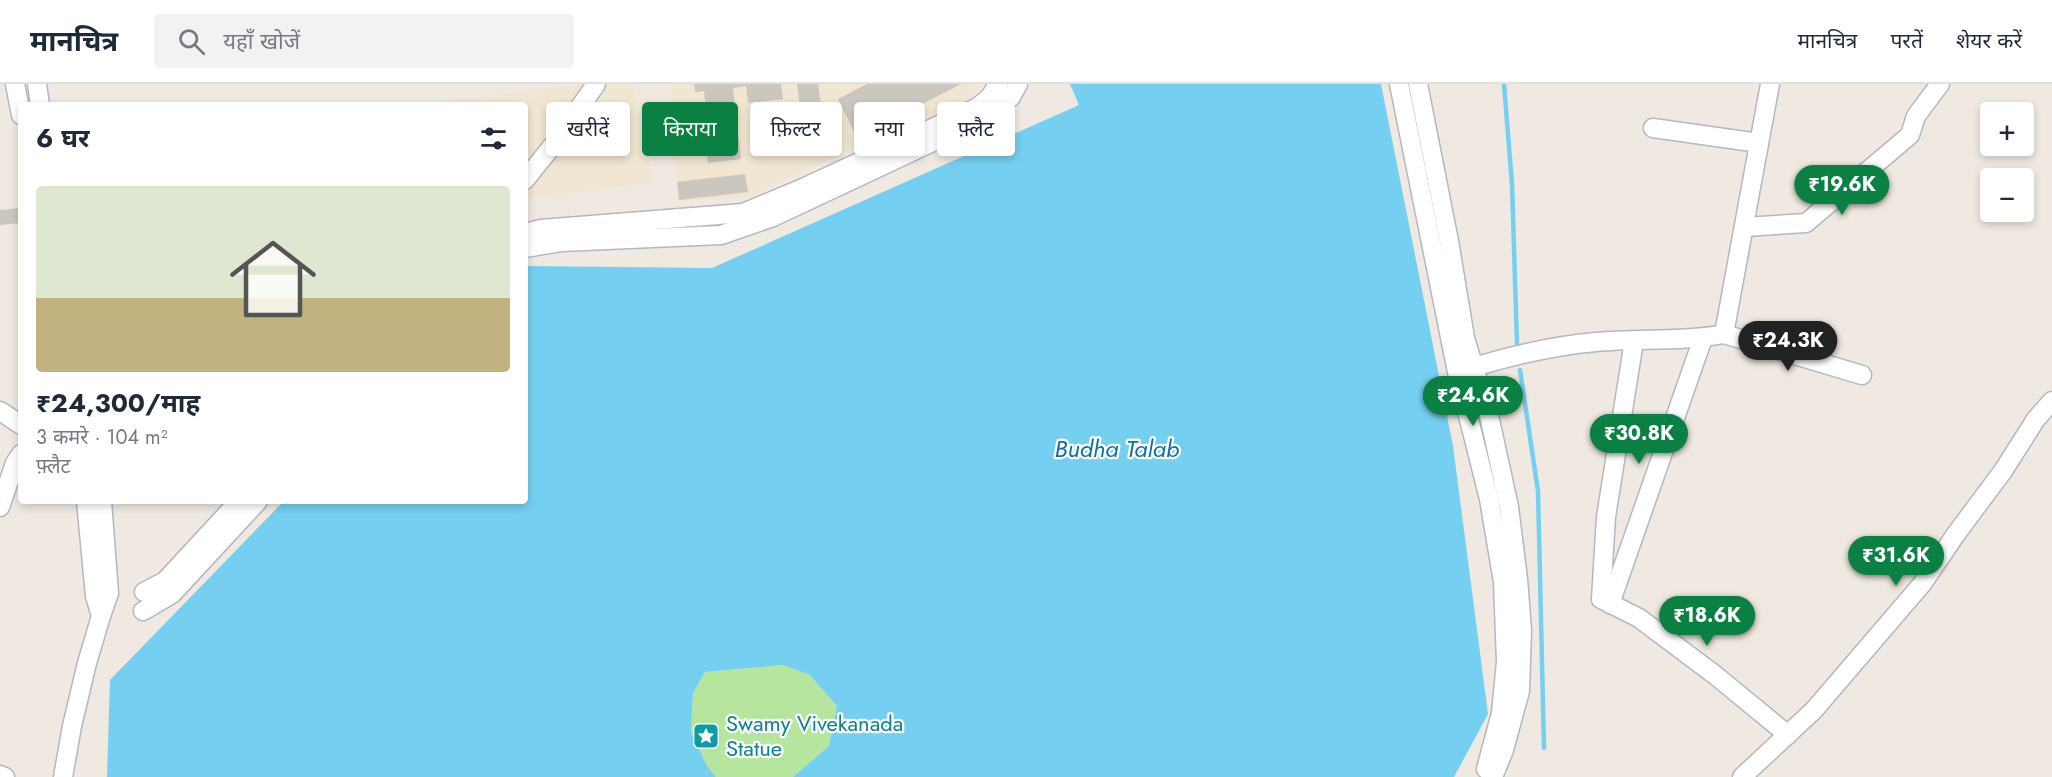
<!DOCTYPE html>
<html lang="hi">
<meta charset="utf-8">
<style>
:root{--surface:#fff;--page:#f2f2f3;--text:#1f2937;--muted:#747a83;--line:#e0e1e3;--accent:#0b8043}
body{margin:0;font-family:Jost,"Noto Sans Devanagari",sans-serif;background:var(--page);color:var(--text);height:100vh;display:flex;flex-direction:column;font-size:22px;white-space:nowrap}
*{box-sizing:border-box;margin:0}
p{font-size:20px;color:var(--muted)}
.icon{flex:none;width:33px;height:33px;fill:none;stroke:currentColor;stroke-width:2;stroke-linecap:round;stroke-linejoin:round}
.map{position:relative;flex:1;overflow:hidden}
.side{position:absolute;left:18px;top:18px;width:510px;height:402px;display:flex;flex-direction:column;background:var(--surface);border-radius:6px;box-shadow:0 3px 9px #0003}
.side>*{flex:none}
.guide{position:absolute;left:546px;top:18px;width:570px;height:54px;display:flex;gap:12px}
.controls{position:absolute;left:1980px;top:18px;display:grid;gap:12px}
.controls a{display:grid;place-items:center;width:54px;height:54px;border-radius:6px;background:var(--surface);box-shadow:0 3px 9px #0003;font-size:30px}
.price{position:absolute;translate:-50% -51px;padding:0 14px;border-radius:21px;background:var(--accent);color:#fff;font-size:20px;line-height:39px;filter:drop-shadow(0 2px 3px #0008)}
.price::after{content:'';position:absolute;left:50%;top:36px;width:18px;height:14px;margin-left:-9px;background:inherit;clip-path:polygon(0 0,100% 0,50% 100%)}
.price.active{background:#222;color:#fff}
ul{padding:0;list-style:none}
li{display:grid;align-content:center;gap:12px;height:318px;padding:0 18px}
li span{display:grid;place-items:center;height:186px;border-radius:6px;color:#555}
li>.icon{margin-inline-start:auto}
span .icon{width:108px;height:108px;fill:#fffc;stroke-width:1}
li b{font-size:26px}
h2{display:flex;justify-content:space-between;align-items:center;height:72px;padding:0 18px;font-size:26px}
.tag{padding:0 21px;border-radius:6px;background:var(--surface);box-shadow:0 3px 9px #0003;font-size:21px;line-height:54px}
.tag.active{background:var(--accent);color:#fff}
header{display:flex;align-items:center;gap:36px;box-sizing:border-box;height:84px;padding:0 30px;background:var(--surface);border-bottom:2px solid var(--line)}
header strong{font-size:28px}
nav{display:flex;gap:33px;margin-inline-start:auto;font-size:21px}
.search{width:420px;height:54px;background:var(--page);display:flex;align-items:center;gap:15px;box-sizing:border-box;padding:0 21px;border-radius:6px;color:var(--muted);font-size:22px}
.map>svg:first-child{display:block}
.education{fill:#f0e6d1}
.green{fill:#b6e59e}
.water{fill:#75cff0}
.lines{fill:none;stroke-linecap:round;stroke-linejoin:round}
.stream{stroke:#75cff0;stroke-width:4.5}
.building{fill:#cbc7bf}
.minor-casing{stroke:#b4b7c1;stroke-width:21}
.minor{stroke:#fff;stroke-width:18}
.labels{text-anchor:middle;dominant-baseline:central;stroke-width:4.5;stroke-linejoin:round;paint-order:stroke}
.culture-label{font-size:22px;fill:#0d838f;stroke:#fff;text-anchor:start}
.water-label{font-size:24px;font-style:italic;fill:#0d6fa3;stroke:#fff}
</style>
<header>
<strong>मानचित्र</strong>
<div class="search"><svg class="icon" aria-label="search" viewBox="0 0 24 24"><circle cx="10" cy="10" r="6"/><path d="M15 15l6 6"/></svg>यहाँ खोजें</div>
<nav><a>मानचित्र</a><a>परतें</a><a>शेयर करें</a></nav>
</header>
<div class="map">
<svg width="2052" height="693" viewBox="0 0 2052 693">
<rect width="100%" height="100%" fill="#efe9e1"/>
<g class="education">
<polygon points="585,0 632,0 653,99 525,114 525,21 416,21"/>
<polygon points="672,0 979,0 970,13 747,113 678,118"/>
</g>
<polygon class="green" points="783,581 810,591 837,622 829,662 793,693 716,693 707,682 691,648 693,609 705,588"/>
<polygon class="water" points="1070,0 1381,0 1453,362 1488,630 1454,693 793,693 829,662 837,622 810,591 783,581 705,588 693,609 691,648 707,682 716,693 107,693 110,596 284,417 525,417 525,182 712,184 1079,21"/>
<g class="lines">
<g class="stream">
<polyline points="1504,0 1512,100 1517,260"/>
<polyline points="1520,286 1538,407 1544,664"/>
</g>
</g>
<g class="building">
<polygon points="694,0 781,0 783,15 748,19 746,2 733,4 741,75 708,79 706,68 711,68 704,7 695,8"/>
<polygon points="797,0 818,0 821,21 800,23"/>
<polygon points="867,0 961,0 857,54 838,15"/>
<polygon points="745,90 748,108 679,116 677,98"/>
<polygon points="21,124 21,139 0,141 0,126"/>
</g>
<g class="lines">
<defs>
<g id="minor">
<polyline points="15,0 21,31"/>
<polyline points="37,0 40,21"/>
<polyline points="1399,0 1457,288 1489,415 1503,498 1506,578 1501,629 1486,685"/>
<polyline points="1418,0 1449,157 1465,254 1490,336 1509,423 1518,495 1522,546 1520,607 1504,666 1493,693"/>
<polyline points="1653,44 1759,59"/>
<polyline points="525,96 557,56 596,0"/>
<polyline points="1745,143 1806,139 1910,51 1916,32 1940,0"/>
<polyline points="525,149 541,145 743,129 803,104 978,23 990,13 998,0"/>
<polyline points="525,164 561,158 721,151 773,133 992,30 1011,13 1018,0"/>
<polyline points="1724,250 1862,291"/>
<polyline points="1634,257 1606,433 1601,515 1639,534 1715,591 1788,651"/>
<path d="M1461,287C1505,273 1550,262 1596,258C1639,254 1682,258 1724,250L1770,0"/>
<polyline points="0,327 21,341"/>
<polyline points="86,417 95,512 101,532"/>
<polyline points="0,423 15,379 21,370"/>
<polyline points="144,508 165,497 239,417"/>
<polyline points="1610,520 1703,254"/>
<polyline points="143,527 172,510 258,417"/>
<polyline points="0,691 5,693"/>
<polyline points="63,693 72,642 87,579 101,532 109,509 102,417"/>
<polyline points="1742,693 1814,626 1922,500 1956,450 2003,387 2036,335 2052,317"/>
</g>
</defs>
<use href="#minor" class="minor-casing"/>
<use href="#minor" class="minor"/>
</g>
<defs>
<symbol id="sight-square" viewBox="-11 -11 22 22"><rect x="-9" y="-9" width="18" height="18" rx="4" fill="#0f9aa8" stroke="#fff"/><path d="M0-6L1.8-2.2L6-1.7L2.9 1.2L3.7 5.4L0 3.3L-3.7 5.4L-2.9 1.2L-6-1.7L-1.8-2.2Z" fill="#fff"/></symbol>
</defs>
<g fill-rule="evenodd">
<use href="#sight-square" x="691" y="637" width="30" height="30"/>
</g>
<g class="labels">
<g class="culture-label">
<text x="726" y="639">Swamy Vivekanada<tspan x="726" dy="25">Statue</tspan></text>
</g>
<g class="water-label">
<text x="1117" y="364">Budha Talab</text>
</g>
</g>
</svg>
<div class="controls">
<a>+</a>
<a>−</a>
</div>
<b class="price" style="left:1842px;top:132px">₹19.6K</b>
<b class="price active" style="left:1788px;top:288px">₹24.3K</b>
<b class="price" style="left:1473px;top:343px">₹24.6K</b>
<b class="price" style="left:1639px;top:381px">₹30.8K</b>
<b class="price" style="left:1896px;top:503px">₹31.6K</b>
<b class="price" style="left:1707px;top:563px">₹18.6K</b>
<div class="guide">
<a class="tag">खरीदें</a>
<a class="tag active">किराया</a>
<a class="tag">फ़िल्टर</a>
<a class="tag">नया</a>
<a class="tag">फ़्लैट</a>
</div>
<section class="side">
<h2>6 घर<svg class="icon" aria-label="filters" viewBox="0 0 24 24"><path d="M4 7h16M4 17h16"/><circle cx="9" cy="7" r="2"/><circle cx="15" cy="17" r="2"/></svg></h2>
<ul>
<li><span style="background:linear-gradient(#dfe7d0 60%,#c2b280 0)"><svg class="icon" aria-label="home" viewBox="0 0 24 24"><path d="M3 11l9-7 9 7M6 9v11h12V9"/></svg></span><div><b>₹24,300/माह</b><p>3 कमरे · 104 m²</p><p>फ़्लैट</p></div></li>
</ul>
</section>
</div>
